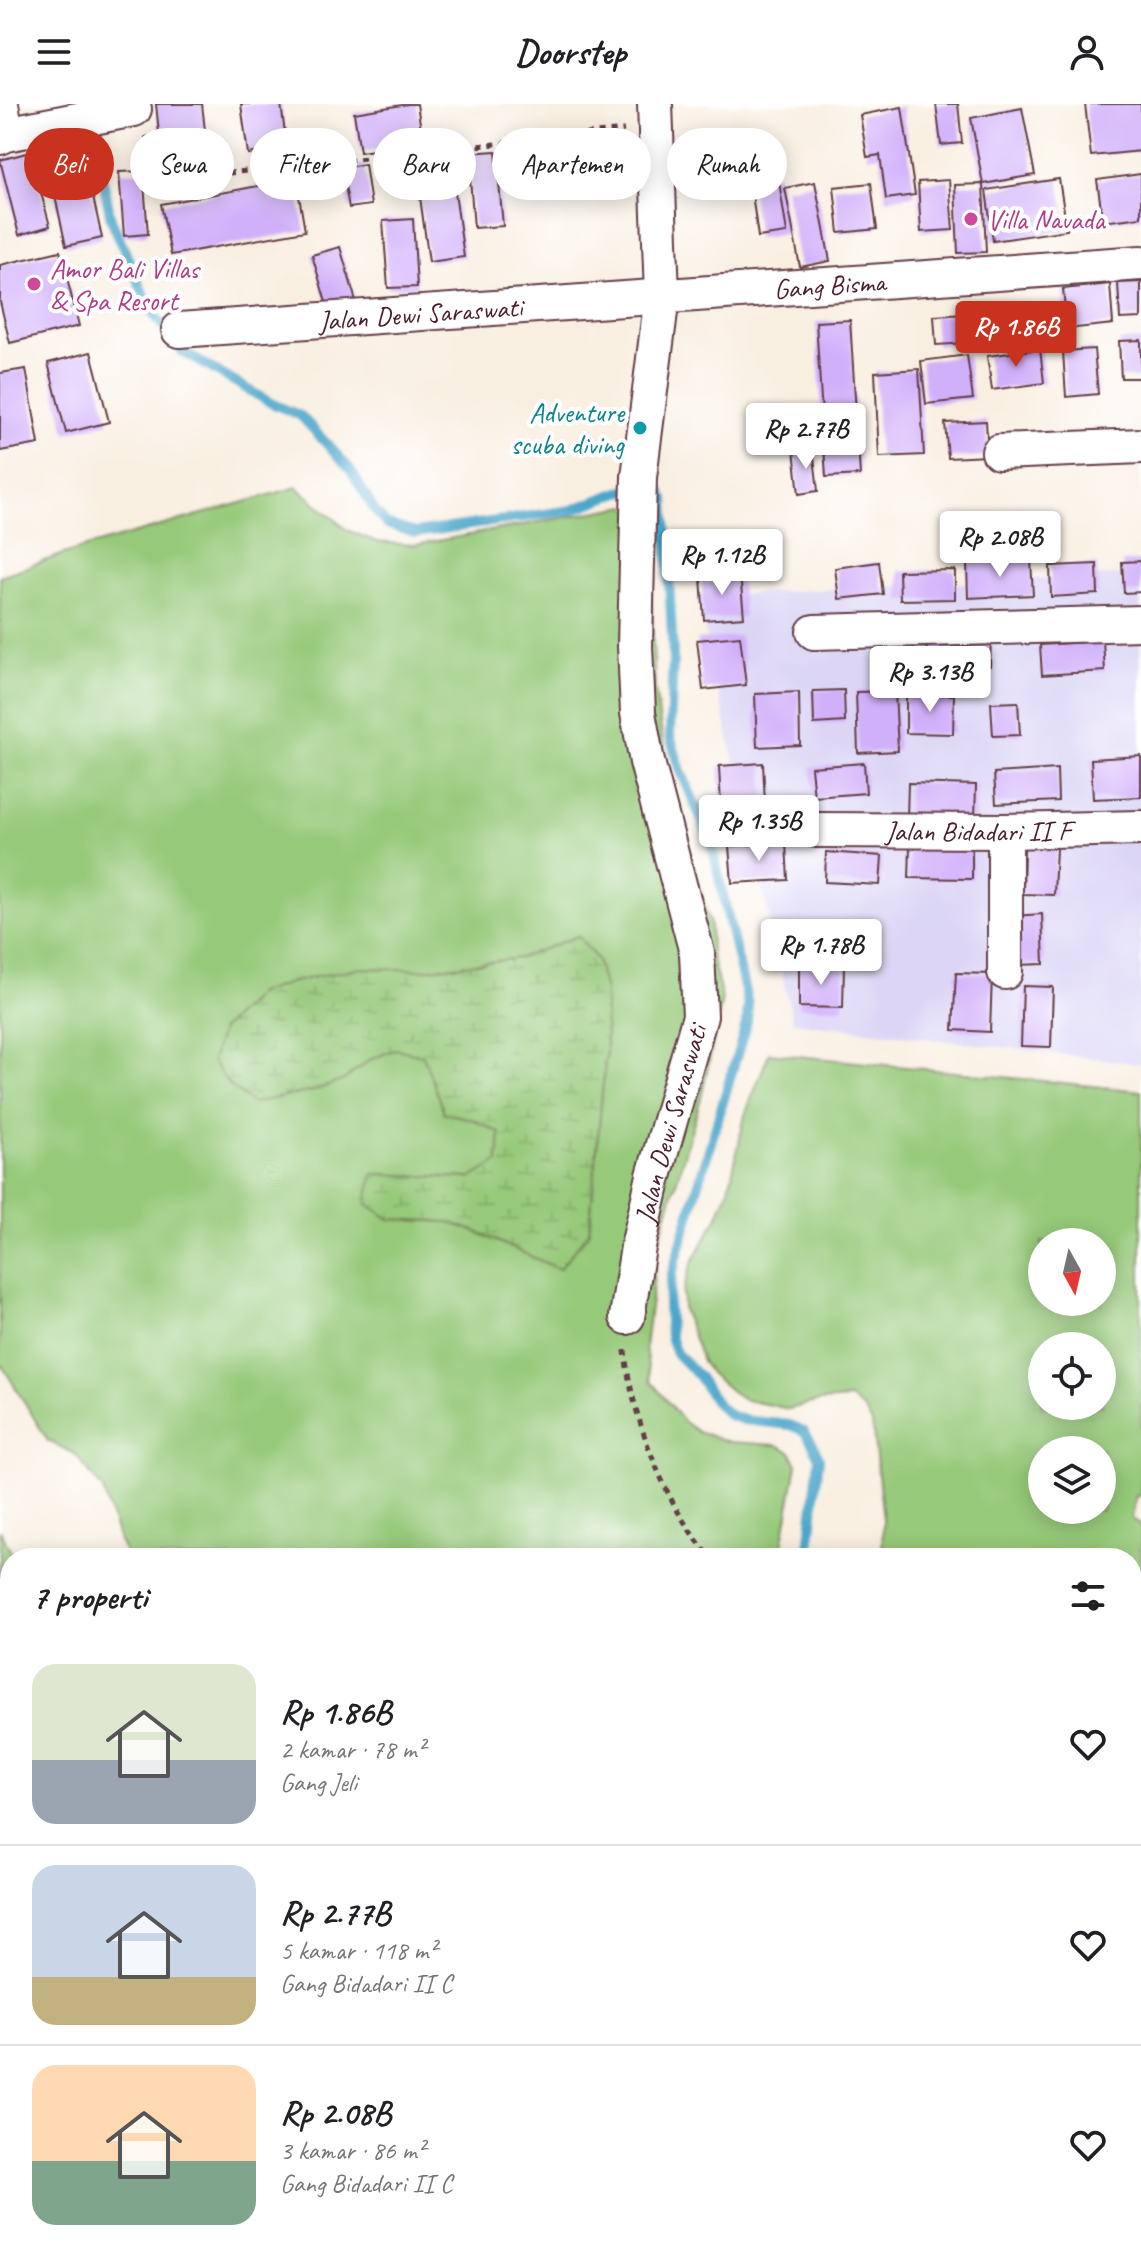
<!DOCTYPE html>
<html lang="id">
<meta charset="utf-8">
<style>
:root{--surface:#fff;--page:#f6f6f6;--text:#202124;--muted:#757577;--line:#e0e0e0;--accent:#c8321e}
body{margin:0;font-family:Caveat,sans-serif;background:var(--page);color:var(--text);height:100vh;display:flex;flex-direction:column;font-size:30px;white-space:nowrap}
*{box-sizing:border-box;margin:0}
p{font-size:26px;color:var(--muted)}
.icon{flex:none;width:44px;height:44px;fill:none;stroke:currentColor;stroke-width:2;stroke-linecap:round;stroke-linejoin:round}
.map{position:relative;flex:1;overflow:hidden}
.drawer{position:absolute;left:0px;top:1444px;width:1142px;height:712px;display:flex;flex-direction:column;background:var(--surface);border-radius:32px 32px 0 0;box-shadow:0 4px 20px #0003}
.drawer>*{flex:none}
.top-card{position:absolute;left:24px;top:24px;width:1094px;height:72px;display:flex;gap:16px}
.needle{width:52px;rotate:172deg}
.tools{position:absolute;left:1028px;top:1124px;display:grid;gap:16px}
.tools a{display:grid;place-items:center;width:88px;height:88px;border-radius:50%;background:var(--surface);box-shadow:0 4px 20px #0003;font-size:40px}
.price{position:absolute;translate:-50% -68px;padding:0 18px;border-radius:8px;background:#fff;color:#222;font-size:26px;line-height:52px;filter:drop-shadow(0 2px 4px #0008)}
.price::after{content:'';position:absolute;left:50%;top:48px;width:24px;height:18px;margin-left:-12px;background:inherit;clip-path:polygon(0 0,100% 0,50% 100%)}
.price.selected{background:var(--accent);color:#fff}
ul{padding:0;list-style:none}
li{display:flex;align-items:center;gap:24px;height:200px;padding:0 32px}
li+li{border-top:2px solid var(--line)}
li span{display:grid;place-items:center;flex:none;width:224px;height:160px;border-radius:24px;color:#555}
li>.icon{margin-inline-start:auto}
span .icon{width:96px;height:96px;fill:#fffc;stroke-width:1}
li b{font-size:34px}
h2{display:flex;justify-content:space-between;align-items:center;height:96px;padding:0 32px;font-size:34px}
.chip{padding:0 28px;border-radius:36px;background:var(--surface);box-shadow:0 4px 20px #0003;font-size:28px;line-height:72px}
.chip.selected{background:var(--accent);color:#fff}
header{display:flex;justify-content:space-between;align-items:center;height:104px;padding:0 32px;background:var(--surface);font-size:36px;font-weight:800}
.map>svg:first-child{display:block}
.built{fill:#dcd5f6}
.green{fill:#96c979;stroke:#707452;stroke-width:2;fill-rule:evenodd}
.wetland{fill:url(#wetland-marsh);stroke:#707452;stroke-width:2}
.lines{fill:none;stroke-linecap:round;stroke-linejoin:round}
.stream{stroke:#4ca6ca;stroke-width:10}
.building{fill:#d1b0fa}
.street-casing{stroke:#643e46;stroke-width:38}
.path{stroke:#643e46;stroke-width:5;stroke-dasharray:6 6;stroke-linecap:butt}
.street{stroke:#fff;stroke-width:34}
.hotel-dot{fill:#d1479c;stroke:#fff;stroke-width:3}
.culture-dot{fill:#0f9aa8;stroke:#fff;stroke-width:3}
.labels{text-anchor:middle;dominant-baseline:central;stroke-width:8;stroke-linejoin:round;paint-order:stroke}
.hotel-label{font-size:28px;fill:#b23c85;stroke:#fff;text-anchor:start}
.street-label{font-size:28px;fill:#4a1f2b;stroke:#fff}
.culture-label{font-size:28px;fill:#0d838f;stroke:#fff;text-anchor:end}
</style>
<header><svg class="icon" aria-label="menu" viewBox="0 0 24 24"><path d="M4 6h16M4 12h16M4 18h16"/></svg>Doorstep<svg class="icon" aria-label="person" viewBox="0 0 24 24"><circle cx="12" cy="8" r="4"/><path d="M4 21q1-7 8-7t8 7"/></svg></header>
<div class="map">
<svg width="1141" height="2156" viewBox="0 0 1141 2156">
<defs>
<pattern id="wetland-marsh" width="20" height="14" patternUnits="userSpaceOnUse" patternTransform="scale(2)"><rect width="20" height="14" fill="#96c979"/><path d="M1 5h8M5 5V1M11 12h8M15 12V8" fill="none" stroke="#83ac69"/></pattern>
</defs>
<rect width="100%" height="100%" fill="#fff"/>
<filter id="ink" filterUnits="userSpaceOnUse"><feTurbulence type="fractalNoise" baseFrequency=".0125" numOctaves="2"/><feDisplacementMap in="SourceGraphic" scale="16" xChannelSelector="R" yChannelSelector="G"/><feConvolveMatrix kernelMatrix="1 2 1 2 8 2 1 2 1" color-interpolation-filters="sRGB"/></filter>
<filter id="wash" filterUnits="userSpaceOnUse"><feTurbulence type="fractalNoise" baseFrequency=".006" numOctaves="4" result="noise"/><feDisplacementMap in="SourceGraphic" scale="32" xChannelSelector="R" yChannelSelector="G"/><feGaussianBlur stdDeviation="1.8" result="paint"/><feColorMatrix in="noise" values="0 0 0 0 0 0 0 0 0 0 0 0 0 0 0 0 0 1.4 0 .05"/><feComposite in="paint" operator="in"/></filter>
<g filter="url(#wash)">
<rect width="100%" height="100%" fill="#f9efe1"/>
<polygon class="built" points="1141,470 1141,960 793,918 697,492"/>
<g class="green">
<path d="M297,383L347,426L377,438L415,441L626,402L648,418L655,586L671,690L710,820L711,850L722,895L702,990L658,1140L645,1243L650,1276L684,1318L698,1328L730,1338L777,1341L791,1348L797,1361L782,1442L784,1454H128L119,1437L103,1386L75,1350L48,1337L0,1258V472L76,446ZM578,832L597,856L605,887L606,947L589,1128L559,1165L477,1128L449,1118L390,1115L374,1070L471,1074L498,1059L500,1029L472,1015L444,1009L424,951L396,944L369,956L344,976L221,926L259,889L293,878L358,864L422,866L520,854Z"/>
<path d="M769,949L1141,987V1392H1136L1132,1415L1141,1420V1636L1132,1637V1454H882L883,1415L872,1319L864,1306L850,1295L820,1297L789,1305L746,1296L732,1288L710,1269L702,1257L683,1205V1189L687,1173L692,1159L716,1116L729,1085L745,1011ZM1102,1138V1198H1042V1138ZM1102,1242V1302H1042V1242ZM1042,1346H1102V1406H1042Z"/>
<polygon points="0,1426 14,1454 10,1454 10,1670 0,1671"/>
</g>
<polygon class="wetland" points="578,832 597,856 605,887 606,947 589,1128 559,1165 477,1128 449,1118 390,1115 366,1099 373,1070 471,1074 498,1058 500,1029 472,1015 444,1009 423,951 396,945 369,956 344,976 313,987 252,999 229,981 212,957 221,926 259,889 293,878 358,864 422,866 520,854"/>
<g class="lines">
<g class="stream">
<path d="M41,38C58,38 86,33 97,47L111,115L151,207L183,248L271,299L301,312L350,365L375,407L386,420L415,429L572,406L619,388L657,382L665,395L673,552L670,632L681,667L711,738L748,901L747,917L672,1170L668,1200L670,1233L676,1249L699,1273L716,1299L729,1311L744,1316L790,1321L804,1327L813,1340L819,1354L808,1454"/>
<polyline points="867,2156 872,2146"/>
</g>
</g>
<g id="blocks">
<g class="building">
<polygon points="156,0 202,0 208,53 162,58"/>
<polygon points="241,0 281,0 287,44 248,50"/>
<polygon points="408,0 417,0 423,39 360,48 354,9"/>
<polygon points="936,0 958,0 962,39 941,41"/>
<polygon points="1085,0 1141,0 1141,47 1091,52"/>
<polygon points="902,3 915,91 886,95 880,51 867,53 860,11"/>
<polygon points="1022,4 1035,71 983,80 971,14"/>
<polygon points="581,37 585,79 508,87 504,45"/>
<polygon points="82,43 102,134 66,142 46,51"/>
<polygon points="496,47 503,122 474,124 468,49"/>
<polygon points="30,48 50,122 19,131 0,56"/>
<polygon points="450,52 464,153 429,158 415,57"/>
<polygon points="365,60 371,101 349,104 342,64"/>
<polygon points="143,67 148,130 124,132 119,68"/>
<polygon points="1141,70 1141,113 1103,118 1097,76"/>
<polygon points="778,71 787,129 758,133 750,75"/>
<polygon points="296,75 305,127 171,151 161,100"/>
<polygon points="1059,75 1067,126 993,137 986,86"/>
<polygon points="949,76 953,126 921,128 918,78"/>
<polygon points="815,78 830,157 800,163 785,84"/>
<polygon points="871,79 877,125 839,129 834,83"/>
<polygon points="983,80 986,148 958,149 955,81"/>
<polygon points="413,115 417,183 388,184 383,117"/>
<polygon points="340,143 356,197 328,205 312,151"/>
<polygon points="60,147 79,222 10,239 0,198 0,161"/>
<polygon points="1141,178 1141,214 1120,215 1118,179"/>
<polygon points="1110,180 1113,220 1067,225 1063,185"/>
<polygon points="998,208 1001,237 936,241 934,212"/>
<polygon points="850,216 860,371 826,373 816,218"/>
<polygon points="1141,236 1141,274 1121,274 1119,237"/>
<polygon points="1040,245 1044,279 992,286 987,252"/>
<polygon points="1094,245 1098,290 1066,293 1063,247"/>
<polygon points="91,248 109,318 66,329 48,259"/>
<polygon points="967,251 973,295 926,300 921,257"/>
<polygon points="26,265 39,340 0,347 0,269"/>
<polygon points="919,265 924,351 879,353 875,268"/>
<polygon points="986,317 988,352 948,354 945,319"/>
<polygon points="813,344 818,387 799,390 794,346"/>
<polygon points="1031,456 1033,491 968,494 967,459"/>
<polygon points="1141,457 1141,488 1124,489 1122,458"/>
<polygon points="879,458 883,490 839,495 835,464"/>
<polygon points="1097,460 1098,490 1051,493 1050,462"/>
<polygon points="955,466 955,495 900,496 899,467"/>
<polygon points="740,470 744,513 704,516 701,473"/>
<polygon points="740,532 746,581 703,586 697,536"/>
<polygon points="927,532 991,534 990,562 926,560"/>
<polygon points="1103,537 1105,567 1042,571 1040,541"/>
<polygon points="844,586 845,618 814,620 813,587"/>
<polygon points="895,587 898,647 858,649 856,588"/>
<polygon points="799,588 800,641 757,643 755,590"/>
<polygon points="906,591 954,591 953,630 906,629"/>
<polygon points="1018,598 1020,631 993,632 991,599"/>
<polygon points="1141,652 1141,693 1093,695 1091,655"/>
<polygon points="763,659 766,721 722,723 719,662"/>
<polygon points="864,659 866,689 814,693 811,663"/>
<polygon points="1057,665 1058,697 996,700 994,669"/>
<polygon points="908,679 976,681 975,715 907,714"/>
<polygon points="786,739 788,776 732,779 729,742"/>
<polygon points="910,742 972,743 972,775 909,774"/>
<polygon points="1024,743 1056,744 1054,791 1023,790"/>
<polygon points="826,748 882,752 880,781 825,778"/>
<polygon points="1042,810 1044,860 1017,861 1014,812"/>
<polygon points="799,862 844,862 843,904 799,903"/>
<polygon points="956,869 992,870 990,928 953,926"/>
<polygon points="1023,882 1053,883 1051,943 1021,942"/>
<polygon points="1141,1661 1141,1719 1132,1719 1132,1662"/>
<polygon points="1132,1876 1141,1876 1141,1933 1132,1932"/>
<rect x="0" y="1885" width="10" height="44"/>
<rect x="1132" y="2036" width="9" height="64"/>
<polygon points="8,2054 9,2078 0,2078 0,2055"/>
<polygon points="1132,2113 1141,2113 1141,2156 1101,2156 1101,2146 1132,2146"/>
<polygon points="1056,2146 1088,2146 1090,2155 1057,2156"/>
</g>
</g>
</g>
<g filter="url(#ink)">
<use href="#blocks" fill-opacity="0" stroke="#643e46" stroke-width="2"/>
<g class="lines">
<defs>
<g id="street">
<polyline points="1,0 6,30"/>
<polyline points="0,33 6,30 134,5 133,0"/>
<path id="s1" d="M179,226L1141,159"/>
<polyline points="999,348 1141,342"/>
<polyline points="814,528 1141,519"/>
<path id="s2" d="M816,726L1005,727L1141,724"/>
<polyline points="1005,868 1005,727"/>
<path id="s3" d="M627,1213L638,1143L654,1072L700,912L697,849L647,658L638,609L635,542L639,373L662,192L655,0"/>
<polyline points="0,1684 10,1683"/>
<polyline points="1132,1763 1141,1763"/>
<polyline points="0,1984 10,1982"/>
<polyline points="1132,1986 1141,1986"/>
<polyline points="1024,2146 1034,2156"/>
<polyline points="840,2156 845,2146"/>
</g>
</defs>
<use href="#street" class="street-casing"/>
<g class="path">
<polyline points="146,32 164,71 173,75 624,26"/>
<path d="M625,1246C629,1298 656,1374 685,1419C692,1431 702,1442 710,1454"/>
</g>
<use href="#street" class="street"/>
</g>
</g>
<g class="hotel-dot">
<circle cx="971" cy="115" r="8"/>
<circle cx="34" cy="180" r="8"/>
</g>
<circle class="culture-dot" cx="640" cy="324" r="8"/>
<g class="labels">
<g class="hotel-label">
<text x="987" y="115">Villa Navada</text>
<text x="50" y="164">Amor Bali Villas<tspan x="50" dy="32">&amp; Spa Resort</tspan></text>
</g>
<g class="street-label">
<text stroke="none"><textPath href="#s1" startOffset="652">Gang Bisma</textPath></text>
<text stroke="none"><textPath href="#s1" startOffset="242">Jalan Dewi Saraswati</textPath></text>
<text stroke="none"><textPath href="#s2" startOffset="162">Jalan Bidadari II F</textPath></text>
<text stroke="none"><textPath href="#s3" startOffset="198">Jalan Dewi Saraswati</textPath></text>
</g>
<g class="culture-label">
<text x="624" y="308">Adventure<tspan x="624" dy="32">scuba diving</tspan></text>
</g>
</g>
</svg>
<div class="tools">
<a><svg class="needle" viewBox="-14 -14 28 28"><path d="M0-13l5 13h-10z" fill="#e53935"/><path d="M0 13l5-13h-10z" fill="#757577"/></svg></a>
<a><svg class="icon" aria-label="locate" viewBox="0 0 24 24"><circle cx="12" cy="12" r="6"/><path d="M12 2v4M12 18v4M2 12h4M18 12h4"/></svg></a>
<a><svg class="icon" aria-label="layers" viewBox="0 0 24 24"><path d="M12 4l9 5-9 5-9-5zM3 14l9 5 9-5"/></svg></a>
</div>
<b class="price selected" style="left:1016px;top:265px">Rp 1.86B</b>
<b class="price" style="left:806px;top:367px">Rp 2.77B</b>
<b class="price" style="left:1000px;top:475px">Rp 2.08B</b>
<b class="price" style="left:722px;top:493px">Rp 1.12B</b>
<b class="price" style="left:930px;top:610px">Rp 3.13B</b>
<b class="price" style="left:759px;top:759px">Rp 1.35B</b>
<b class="price" style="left:821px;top:883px">Rp 1.78B</b>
<div class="top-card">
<a class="chip selected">Beli</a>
<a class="chip">Sewa</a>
<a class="chip">Filter</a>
<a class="chip">Baru</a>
<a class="chip">Apartemen</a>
<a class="chip">Rumah</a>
</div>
<section class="drawer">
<h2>7 properti<svg class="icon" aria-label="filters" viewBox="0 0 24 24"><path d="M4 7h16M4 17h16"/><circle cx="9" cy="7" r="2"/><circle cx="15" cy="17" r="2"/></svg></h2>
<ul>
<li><span style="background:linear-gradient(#dfe7d0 60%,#9aa5b1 0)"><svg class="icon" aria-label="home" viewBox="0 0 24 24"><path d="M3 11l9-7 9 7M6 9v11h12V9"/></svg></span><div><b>Rp 1.86B</b><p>2 kamar · 78 m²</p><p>Gang Jeli</p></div><svg class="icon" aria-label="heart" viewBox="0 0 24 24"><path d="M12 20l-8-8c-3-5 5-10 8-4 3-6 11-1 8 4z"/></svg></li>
<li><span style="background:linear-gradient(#c9d6e8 70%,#c2b280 0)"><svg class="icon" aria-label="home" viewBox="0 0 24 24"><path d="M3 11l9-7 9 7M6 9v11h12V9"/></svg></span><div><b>Rp 2.77B</b><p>5 kamar · 118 m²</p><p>Gang Bidadari II C</p></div><svg class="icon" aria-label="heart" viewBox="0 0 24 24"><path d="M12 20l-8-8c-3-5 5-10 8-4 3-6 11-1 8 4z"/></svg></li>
<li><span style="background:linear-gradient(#ffd9b3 60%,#7fa58c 0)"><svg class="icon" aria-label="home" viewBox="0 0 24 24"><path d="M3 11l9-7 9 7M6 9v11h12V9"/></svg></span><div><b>Rp 2.08B</b><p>3 kamar · 86 m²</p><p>Gang Bidadari II C</p></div><svg class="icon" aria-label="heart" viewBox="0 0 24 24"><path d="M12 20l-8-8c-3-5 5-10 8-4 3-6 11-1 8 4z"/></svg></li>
</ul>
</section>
</div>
